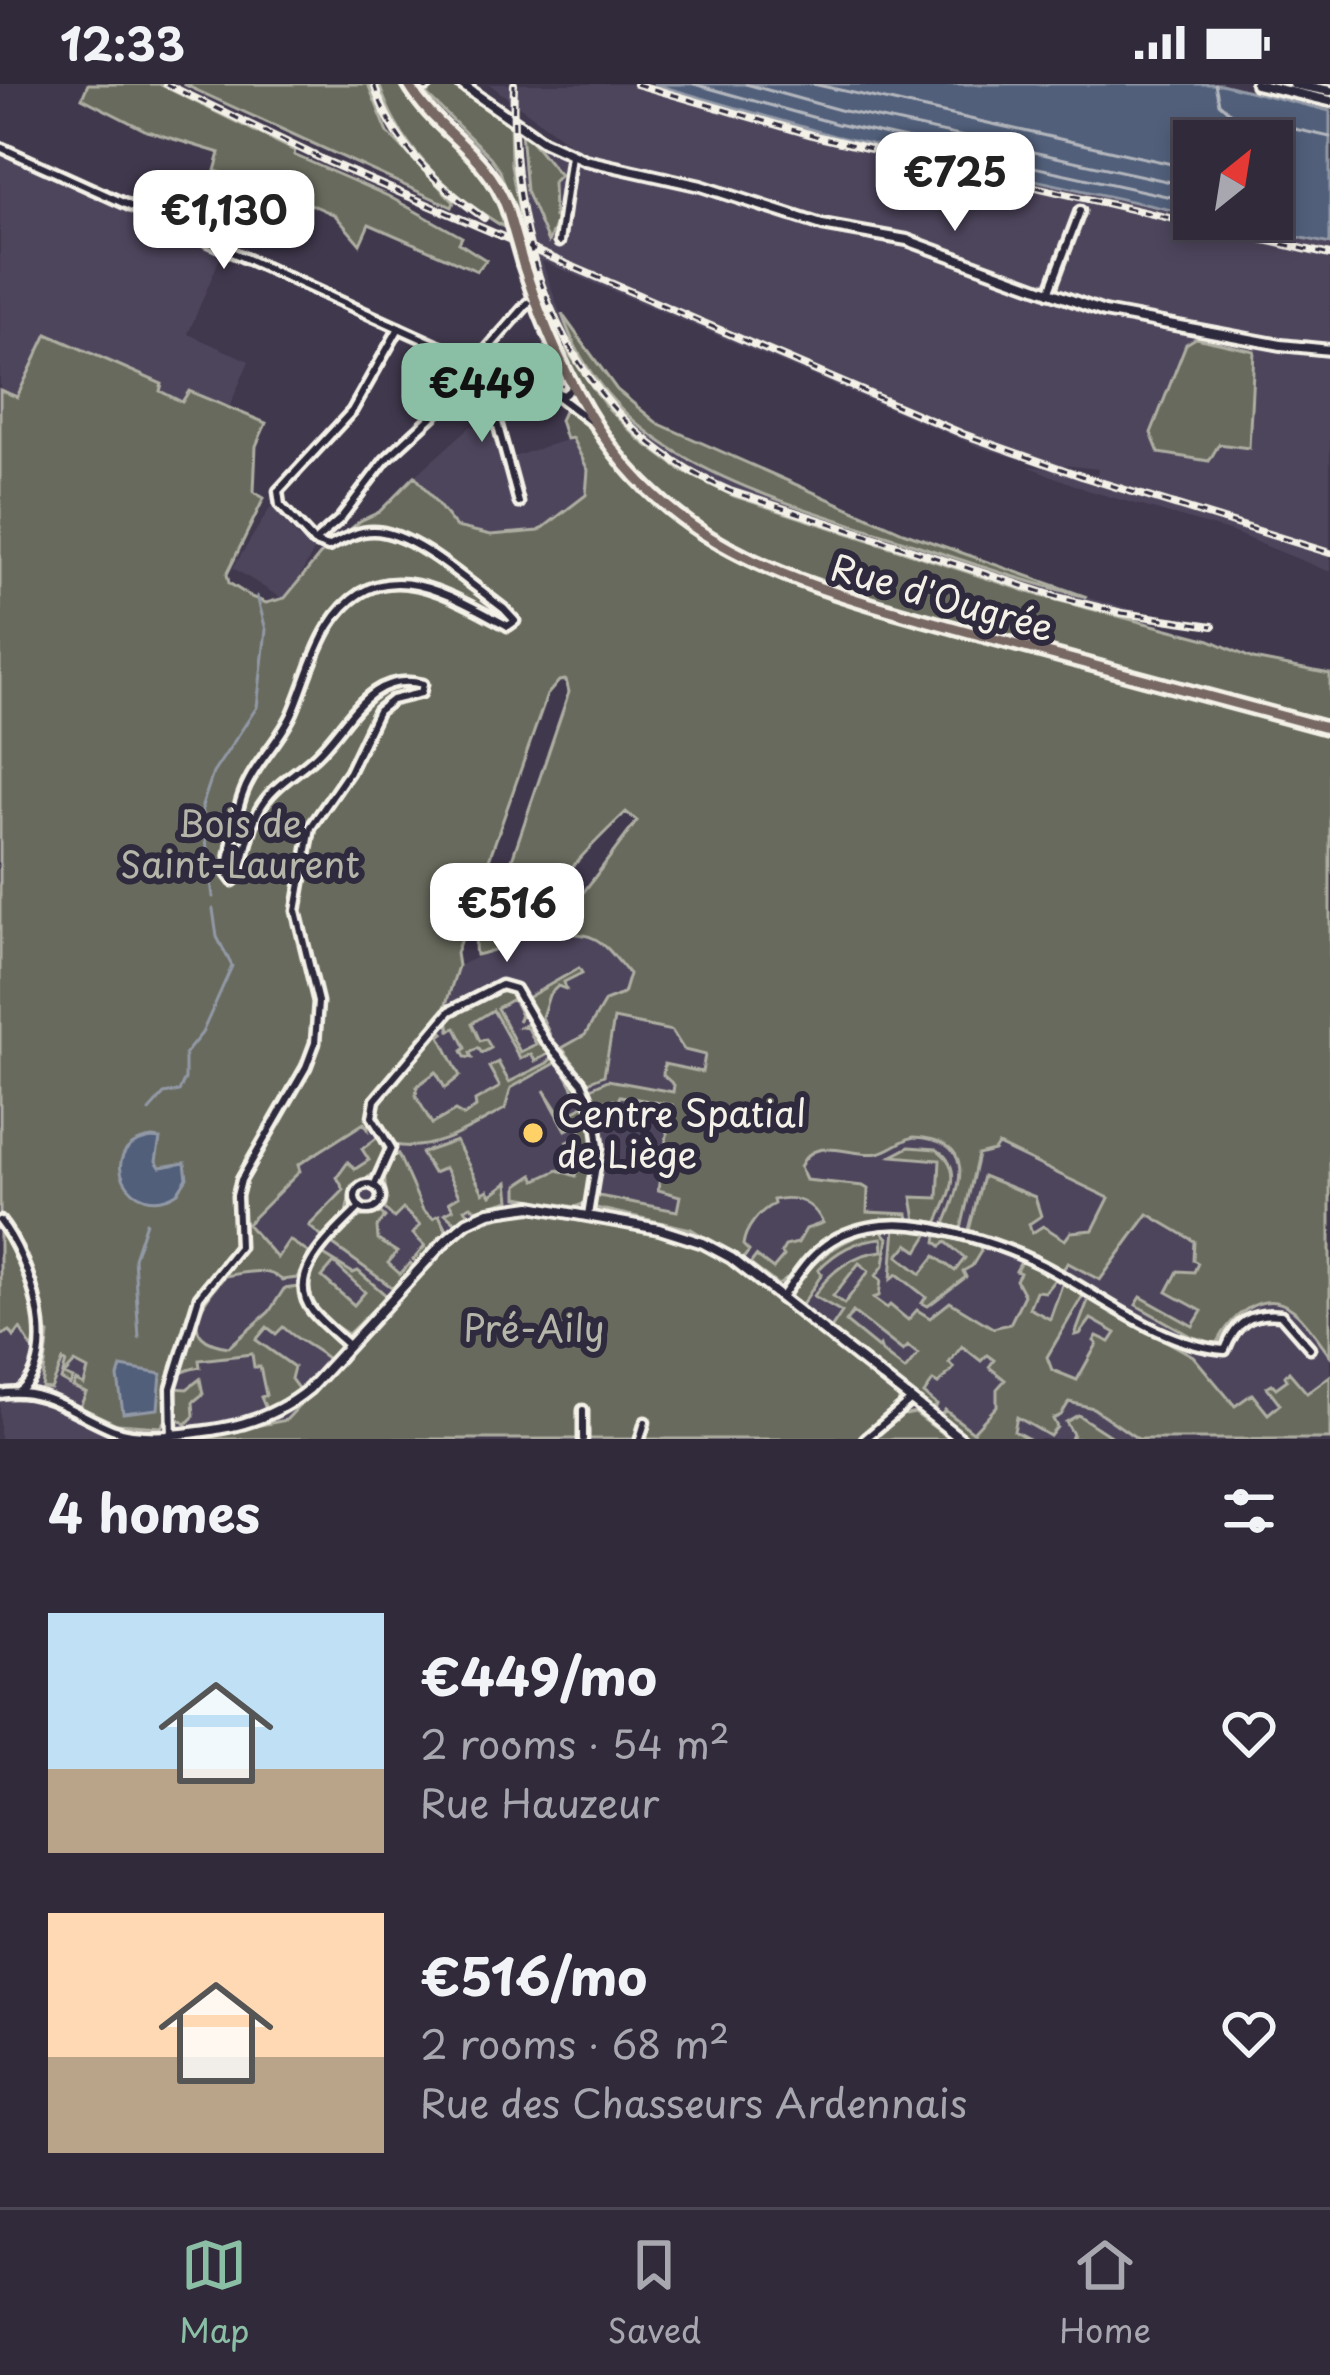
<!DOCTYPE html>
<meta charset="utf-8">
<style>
:root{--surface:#302a3a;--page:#3c3645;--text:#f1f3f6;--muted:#a8a7af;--line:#4b4654;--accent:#8abfa5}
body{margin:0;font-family:"Playpen Sans",sans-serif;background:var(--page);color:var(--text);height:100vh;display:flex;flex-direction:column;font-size:45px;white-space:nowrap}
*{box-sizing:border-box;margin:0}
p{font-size:39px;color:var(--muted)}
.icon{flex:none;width:66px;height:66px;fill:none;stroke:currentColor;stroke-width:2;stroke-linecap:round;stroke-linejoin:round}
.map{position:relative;height:1355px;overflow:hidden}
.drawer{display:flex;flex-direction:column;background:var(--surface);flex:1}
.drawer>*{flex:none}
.needle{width:78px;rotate:30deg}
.fabs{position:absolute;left:1173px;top:36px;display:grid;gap:24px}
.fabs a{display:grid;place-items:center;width:120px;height:120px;border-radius:0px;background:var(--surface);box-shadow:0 6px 18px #0003,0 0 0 3px var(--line);font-size:60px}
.price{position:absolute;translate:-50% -102px;padding:0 27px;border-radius:24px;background:#fff;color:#222;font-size:39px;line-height:78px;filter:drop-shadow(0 3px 6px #0008)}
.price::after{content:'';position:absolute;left:50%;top:72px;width:36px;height:27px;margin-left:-18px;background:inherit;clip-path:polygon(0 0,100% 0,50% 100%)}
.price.selected{background:var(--accent);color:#111}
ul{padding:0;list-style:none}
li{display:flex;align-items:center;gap:36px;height:300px;padding:0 48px}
li span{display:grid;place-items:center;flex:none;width:336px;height:240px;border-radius:0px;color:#555}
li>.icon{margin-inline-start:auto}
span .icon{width:144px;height:144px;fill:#fffc;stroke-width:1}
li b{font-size:51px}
h2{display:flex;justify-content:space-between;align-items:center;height:144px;padding:0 48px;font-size:51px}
.status{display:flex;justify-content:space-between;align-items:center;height:84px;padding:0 60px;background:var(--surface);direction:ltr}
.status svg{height:33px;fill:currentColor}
.menu{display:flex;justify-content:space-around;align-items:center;height:168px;border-top:3px solid var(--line);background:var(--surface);font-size:33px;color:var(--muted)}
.menu a{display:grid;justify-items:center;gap:6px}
.menu .selected{color:var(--accent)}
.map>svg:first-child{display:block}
.built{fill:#4e455b}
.green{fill:#686b5d;stroke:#aeaea2;stroke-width:3;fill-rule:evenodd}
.water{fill:#515e7a;stroke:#9299a6;stroke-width:3}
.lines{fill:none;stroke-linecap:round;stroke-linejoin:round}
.shore{stroke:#b3b6bc;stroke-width:3}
.stream{stroke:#9299a6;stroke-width:3}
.minor-casing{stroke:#f4f1e8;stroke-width:15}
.tertiary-casing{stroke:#f4f1e8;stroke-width:16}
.secondary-casing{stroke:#f4f1e8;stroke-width:16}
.primary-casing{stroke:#f4f1e8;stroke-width:18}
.minor{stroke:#2f2a3d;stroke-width:6}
.tertiary{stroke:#2f2a3d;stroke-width:8}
.secondary{stroke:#2f2a3d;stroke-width:8}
.primary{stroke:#776864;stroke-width:9}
.rail-casing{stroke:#f4f1e8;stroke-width:8}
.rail{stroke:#2f2a3d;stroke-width:3;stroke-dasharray:9;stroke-linecap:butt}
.primary-bridge-casing{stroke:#f4f1e8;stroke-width:18;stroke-linecap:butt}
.primary-bridge{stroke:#776864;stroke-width:9}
.poi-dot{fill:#ffd166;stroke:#2f2a3d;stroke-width:4.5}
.labels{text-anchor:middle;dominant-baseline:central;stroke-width:12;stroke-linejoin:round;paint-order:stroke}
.street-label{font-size:36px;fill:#f4f1e8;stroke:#2f2a3d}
.park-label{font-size:36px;fill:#b5b5a9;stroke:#2f2a3d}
.poi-label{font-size:36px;fill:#f4f1e8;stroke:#2f2a3d;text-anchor:start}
</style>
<div class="status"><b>12:33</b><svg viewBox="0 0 49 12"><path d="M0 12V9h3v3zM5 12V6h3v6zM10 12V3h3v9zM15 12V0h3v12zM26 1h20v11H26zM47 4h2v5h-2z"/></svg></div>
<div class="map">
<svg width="1330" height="1355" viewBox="0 0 1330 1355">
<rect width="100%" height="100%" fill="#40384d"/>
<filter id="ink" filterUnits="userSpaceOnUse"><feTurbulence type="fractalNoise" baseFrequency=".00833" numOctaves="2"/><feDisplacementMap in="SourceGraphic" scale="24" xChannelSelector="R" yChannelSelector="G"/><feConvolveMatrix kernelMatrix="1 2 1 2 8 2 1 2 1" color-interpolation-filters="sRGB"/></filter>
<g filter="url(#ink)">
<g class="built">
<polygon points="489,0 653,0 834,52 1194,131 1194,135 1214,135 1330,160 1330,488 1232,448 1087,406 1027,382 1097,391 1098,385 1027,377 979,363 542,177 562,234 602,300 647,348 689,377 766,412 1044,502 1190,541 1107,530 1041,512 762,422 682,387 619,336 567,265 563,266 531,185 511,81 522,80 530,120 547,157 554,134 553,97 557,87 549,83 537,60 544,50 561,59 568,58"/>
<polygon points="0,69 222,169 188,250 249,277 229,324 189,308 183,318 160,307 161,299 48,250 17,314 0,306"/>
<polygon points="471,342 494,351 501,377 572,354 588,386 587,411 539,447 491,451 456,443 415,392"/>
<polygon points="272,421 297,453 315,465 286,517 233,484"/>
<polygon points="572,838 601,856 609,866 957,1028 1304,1215 1330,1243 1330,1331 1284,1355 950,1355 724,1175 705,1165 684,1156 501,1130 459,1152 285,1336 187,1355 0,1355 0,1124 195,1237 198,1225 223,1194 249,1117 458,882 528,849"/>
</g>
<g class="green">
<polygon points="88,0 159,0 295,67 294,71 388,112 462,153 459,159 486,176 477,187 369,140 360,160 335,131 269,102 215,87 220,69 147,47 82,14"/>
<polygon points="183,0 368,0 388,49 454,118 452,123"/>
<path d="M379,0H400C434,64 487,64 507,145C450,111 399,64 379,0Z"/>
<polygon points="429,0 450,0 510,37 511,81 522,146 519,147 500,87 490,73 424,8"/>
<path d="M521,47C537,60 546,77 560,91L553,98L554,133L558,135L548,158L526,107Z"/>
<path d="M562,230L617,306L657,339L903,448L1087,513C1021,497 957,474 892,453C765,412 610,374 562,230Z"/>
<path d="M47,250L162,300L160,307L182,318L189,307L266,339L256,362L254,408L264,414L227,490L229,499L251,513L266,519L285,514L320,471L360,437L379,428L415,392L456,443L491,451L539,447L586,411L588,386L572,354L566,355L560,336L566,323L584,311L563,266L566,265L605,321L640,356L682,387L734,412L1041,512L1210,556L1253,575L1330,590V1271C1319,1257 1307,1237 1293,1226C1262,1202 1230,1234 1217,1260L1193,1253L1136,1221L1141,1213L1193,1242L1202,1227L1167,1208L1178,1187L1194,1188L1198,1179L1193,1176L1194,1157L1148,1130L1100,1196L1068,1179L1045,1208L1036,1207L1029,1224L1050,1235L1064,1195L1085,1208L1047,1273L1052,1286L1077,1296L1097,1260L1094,1257L1097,1252L1110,1258L1116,1249L1091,1235L1080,1250L1075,1251L1089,1214L1193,1272L1235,1322L1252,1310L1268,1330L1280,1320L1267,1303L1272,1300L1276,1304L1287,1296L1285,1292L1289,1288L1307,1309L1330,1292V1355H1138L1093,1324L1069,1318L1061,1331L1053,1335L1057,1343L1050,1352L1017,1333L1014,1347L1029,1355H968L940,1333L945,1326L973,1348L997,1322V1305L1005,1296L989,1283L994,1276L987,1271L981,1277L962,1262L949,1279L954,1284L938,1300L933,1297L924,1310L937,1321L933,1327L830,1246L842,1228L814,1212C829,1188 854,1169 883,1167L882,1154C856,1156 836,1167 818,1186L822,1190L802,1221L792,1217L790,1205C816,1175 842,1152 881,1146L888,1154L884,1181L876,1192L881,1196L879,1212L873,1214L887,1224L890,1221L908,1236L917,1226L930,1234L950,1218L993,1244L1010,1240L1024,1211L1016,1196L1020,1189L1016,1187L1021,1178L1033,1183L1036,1171L969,1146L983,1092L1035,1113L1041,1132L1029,1140L1032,1149L1043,1142L1065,1156L1071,1148L1093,1146L1109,1114L998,1061L994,1067L978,1071L961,1145L945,1140C962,1100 977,1056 914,1053C901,1056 889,1067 878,1069C851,1074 814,1049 800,1083L806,1096L863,1102L868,1105L867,1128L908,1130L909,1135C875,1131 835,1143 811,1167C799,1178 792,1194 778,1201L750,1180L756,1172L773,1185L784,1172L781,1169L785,1162L798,1159L806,1145L823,1139C813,1118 795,1111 773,1116L774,1120C759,1127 745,1145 743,1161L749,1167L742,1176L691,1145L596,1124L594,1115L599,1112L677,1127L680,1112L658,1106L672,1021L620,1012L618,1016L595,1017L589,1005L608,996L673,1008L674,1001L663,991L664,980L702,988L705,971L684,966L672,947L614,935L604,991L588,998L562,964L585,951L605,917L623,910L629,890C601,856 598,847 552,850L637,737L626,728C606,747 583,769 566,791C531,836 538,856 476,871C471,844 490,807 508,787L569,608L566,596L559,597L547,611L456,869L458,882L445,923L370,1017L368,1045L364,1039L298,1081L300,1087L247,1140L277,1174L289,1156L309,1169L297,1194L282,1196C265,1182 245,1189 225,1192C202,1218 174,1256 229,1263L269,1228L284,1205L299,1203L301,1215L311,1231L338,1258V1265L328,1275C313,1262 299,1258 283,1243L276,1250L267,1243L256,1256L294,1283L291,1295L300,1307L267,1327L261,1313L266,1311L260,1283H254L252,1270L199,1276L200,1283C184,1286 178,1288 174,1304L187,1305L200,1295L203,1310L193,1318L194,1332L186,1340L175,1333L166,1336L161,1343L117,1340L80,1323L86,1309L73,1303L76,1297L84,1301L88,1286L75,1279L64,1291L73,1295L70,1301L61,1296L66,1279L63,1277L51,1305L42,1304L49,1250L35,1241L34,1267L20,1245L14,1253L10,1247L0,1252V306L17,313ZM859,1179L869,1187L844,1220L833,1212ZM853,1228L903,1267L908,1262L918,1270L905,1286L882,1268L880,1262L878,1264L846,1238Z"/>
<polygon points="1196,254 1254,267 1249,364 1219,360 1209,377 1159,369 1151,349 1186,260"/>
<polygon points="579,884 582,889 564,898 566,905 558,902 549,911 542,933 549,949 544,949 525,915"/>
<polygon points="504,904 514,908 524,928 518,937 521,931 513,915 497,924 520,968 536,960 528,944 521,943 528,940 552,968 535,977 531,970 520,975 493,926 472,939 480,957 486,955 491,964 482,969 478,964 470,969 472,974 465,973 462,967 466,964 456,944 450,946 448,935"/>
<path d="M439,944L444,949L440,952L460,992L445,1004L436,988L417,1002L416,1012L432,1040L455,1027L464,1032L476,1023L475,1017L500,1003L489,983L498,978L509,998L547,979L555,971L556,979L511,1004L505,1025C471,1043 435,1069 394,1061L375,1031L376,1025C395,996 417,970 439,944Z"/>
<path d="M567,983C588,1011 598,1044 592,1079L577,1078L581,1071L568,1058L582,1051L579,1044L574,1042L566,1046L544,1006L562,1034L583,1022L563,985Z"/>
<polygon points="378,1053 384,1067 374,1090 352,1101 346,1129 323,1154 309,1142 344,1106 337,1093 348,1078 355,1085 369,1076 362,1065"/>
<polygon points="456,1057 483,1109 488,1106 491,1111 508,1098 510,1116 476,1126 471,1122 465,1125 469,1130 456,1139 445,1129 453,1125 449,1118 459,1112 445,1084 433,1089 421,1069"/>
<path d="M909,1063L936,1065C966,1084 949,1114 937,1139L916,1136L912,1113L938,1114L940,1076L892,1072Z"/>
<path d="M398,1070L423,1126L433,1134L439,1131L447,1148L417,1179L413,1176L425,1162L413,1150L420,1141L403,1125L394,1134L385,1125C392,1107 377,1102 391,1073Z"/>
<polygon points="578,1084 590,1086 588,1110 583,1120 575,1123 518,1113 518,1101 533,1091 536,1096 558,1086 576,1092"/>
<path d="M516,1128C575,1129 673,1147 724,1175L899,1314L898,1326L906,1331L915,1329L950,1355H187L286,1336L459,1152L474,1141Z"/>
<polygon points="381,1129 385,1133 377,1143 378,1156 397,1168 388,1179 400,1190 410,1179 414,1182 393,1204 332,1160 359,1133"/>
<polygon points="895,1143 930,1148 918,1167 908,1160 898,1172 921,1190 935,1172 955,1187 965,1174 946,1158 941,1162 936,1158 938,1147 979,1159 981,1167 972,1182 963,1187 966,1193 928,1222 922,1219 926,1213 897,1190 891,1195"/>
<path d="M322,1170L353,1189L358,1187L387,1212L348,1250C316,1232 295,1203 322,1170ZM334,1179L365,1208L354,1221L322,1193Z"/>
<polygon points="1078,1331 1115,1355 1071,1355 1073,1350 1066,1338"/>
</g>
<g class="water">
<polygon points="653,0 1221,0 1330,27 1330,160 1214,135 1272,135 1272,57 1194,57 1194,131 834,52"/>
<path d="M152,1054L160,1055L156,1077L160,1083L185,1079L187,1094L178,1108C131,1140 90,1063 152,1054Z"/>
<polygon points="121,1283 161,1290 158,1325 123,1329 118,1293"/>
</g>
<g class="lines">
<g class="shore">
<polyline points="694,0 837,40 1194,118"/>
<polyline points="746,0 840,26 1194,103"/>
<polyline points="813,0 1194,85"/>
<polyline points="1215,0 1219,19 1233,31 1330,53"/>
</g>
<g class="stream">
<polyline points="213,813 202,722 213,689 257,623 266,546 257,512"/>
<polyline points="149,1027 164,1010 179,1007 185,995 185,970 202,949 232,882 217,853 213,825"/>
<polyline points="139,1254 134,1174 146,1138"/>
</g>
<defs>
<g id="minor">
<polyline points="0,63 465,274 564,311 572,304"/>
<polyline points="559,158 571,71"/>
<polyline points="1049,209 1080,127"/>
<polyline points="476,278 528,219"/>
<polyline points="483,287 519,419"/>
<polyline points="542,300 556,296 561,283"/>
<polyline points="556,311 593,339"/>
<polyline points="314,458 280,421 278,407 352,327 399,244"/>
<circle cx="368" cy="1113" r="13"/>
<polyline points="374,1102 391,1064 372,1033 375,1016 450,927 501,901 515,905 544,955 582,999 595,1029 599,1063 588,1131"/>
<path d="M0,1137C29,1173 64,1274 19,1308"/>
<path d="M781,1214C792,1200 802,1182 815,1170C844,1141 889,1136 928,1143C968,1151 1005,1162 1042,1181C1100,1211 1159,1261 1225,1266C1236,1238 1250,1228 1281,1231L1310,1264"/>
<path d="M349,1262C337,1251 323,1240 313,1228C282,1190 336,1149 360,1123"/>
<path d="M0,1310C42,1302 75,1330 112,1345C130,1352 152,1352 171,1351"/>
<polyline points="583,1326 583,1355"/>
<path d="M172,1355L171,1304L199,1213L239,1163L237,1112L241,1096L306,983L315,959L318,918L296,827L311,743L349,688L378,627L392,616L421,609L423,600C367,585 347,645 313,674C294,691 271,703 259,726C247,748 247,777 233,797L227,789C232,763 234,732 244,707C255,679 280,657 293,628C305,600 313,568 329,542C378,463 449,511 508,542L515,537L504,525C471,501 413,447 373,447C356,447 342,456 328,463L314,458L340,435L385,376L487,282"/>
<polyline points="640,1355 645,1338"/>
<polyline points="865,1355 910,1317"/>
</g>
<g id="tertiary">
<polyline points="461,0 543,57 585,76 701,102 822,141 907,156 1104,228 1281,261 1330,266"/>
<polyline points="426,2 428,0"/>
<path d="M171,1351C224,1346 266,1340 309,1305L446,1156L467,1138L489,1128L531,1122L659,1145L703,1159L731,1174L961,1355"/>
</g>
<g id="secondary">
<polyline points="1256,0 1330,17"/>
<polyline points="1293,0 1330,7"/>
</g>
<g id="primary">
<path d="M408,0C438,50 486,67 507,124"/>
<path d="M523,180C612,452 733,484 988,553C1102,584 1216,615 1330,645"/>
</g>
</defs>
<use href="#minor" class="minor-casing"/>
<use href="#tertiary" class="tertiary-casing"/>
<use href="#secondary" class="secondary-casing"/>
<use href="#primary" class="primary-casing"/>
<use href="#minor" class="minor"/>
<use href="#tertiary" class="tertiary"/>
<use href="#secondary" class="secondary"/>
<use href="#primary" class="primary"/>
<defs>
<g id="rail">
<polyline points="166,0 326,77 963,350 1087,394 1330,469"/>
<path d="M374,0C391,58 436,100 484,134"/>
<path d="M514,0C508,169 565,335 730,407L1057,513L1122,529L1213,542"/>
<polyline points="636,0 819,53 1330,171"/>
</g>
</defs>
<use href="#rail" class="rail-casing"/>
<use href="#rail" class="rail"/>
<defs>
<polyline id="primary-bridge" points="507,124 523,180"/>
</defs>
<use href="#primary-bridge" class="primary-bridge-casing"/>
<use href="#primary-bridge" class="primary-bridge"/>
</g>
</g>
<circle class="poi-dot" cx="533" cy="1049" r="12"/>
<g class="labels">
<g class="street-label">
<text transform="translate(943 512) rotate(16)">Rue d'Ougrée</text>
</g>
<g class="park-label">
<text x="240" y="738">Bois de<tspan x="240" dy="41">Saint-Laurent</tspan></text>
<text x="534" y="1243">Pré-Aily</text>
</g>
<g class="poi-label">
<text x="557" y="1028">Centre Spatial<tspan x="557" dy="41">de Liège</tspan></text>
</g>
</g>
</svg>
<div class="fabs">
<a><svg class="needle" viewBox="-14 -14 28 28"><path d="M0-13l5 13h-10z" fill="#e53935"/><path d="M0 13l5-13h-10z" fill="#a8a7af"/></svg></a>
</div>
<b class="price" style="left:955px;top:150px">€725</b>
<b class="price" style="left:224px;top:188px">€1,130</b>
<b class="price selected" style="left:482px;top:361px">€449</b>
<b class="price" style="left:507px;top:881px">€516</b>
</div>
<section class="drawer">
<h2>4 homes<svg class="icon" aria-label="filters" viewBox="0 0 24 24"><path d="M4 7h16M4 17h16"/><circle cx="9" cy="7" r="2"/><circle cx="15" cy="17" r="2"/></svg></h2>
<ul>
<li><span style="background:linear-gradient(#bfe0f5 65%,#b9a48a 0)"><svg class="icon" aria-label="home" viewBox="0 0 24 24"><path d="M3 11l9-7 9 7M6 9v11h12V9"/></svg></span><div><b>€449/mo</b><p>2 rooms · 54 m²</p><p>Rue Hauzeur</p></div><svg class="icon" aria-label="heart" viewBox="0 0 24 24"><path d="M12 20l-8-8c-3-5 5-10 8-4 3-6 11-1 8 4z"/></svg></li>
<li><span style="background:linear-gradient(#ffd9b3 60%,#b9a48a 0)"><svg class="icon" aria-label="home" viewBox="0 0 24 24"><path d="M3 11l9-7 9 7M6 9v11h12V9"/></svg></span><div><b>€516/mo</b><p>2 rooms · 68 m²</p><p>Rue des Chasseurs Ardennais</p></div><svg class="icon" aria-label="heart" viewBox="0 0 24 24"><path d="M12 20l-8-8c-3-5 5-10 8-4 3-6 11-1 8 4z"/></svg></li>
</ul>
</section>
<nav class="menu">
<a class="selected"><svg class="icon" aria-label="map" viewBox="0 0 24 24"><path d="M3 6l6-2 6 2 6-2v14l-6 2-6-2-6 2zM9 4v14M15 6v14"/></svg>Map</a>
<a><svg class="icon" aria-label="saved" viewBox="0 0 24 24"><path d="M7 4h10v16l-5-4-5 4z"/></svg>Saved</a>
<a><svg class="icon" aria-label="home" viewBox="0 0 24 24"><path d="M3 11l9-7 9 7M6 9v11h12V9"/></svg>Home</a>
</nav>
